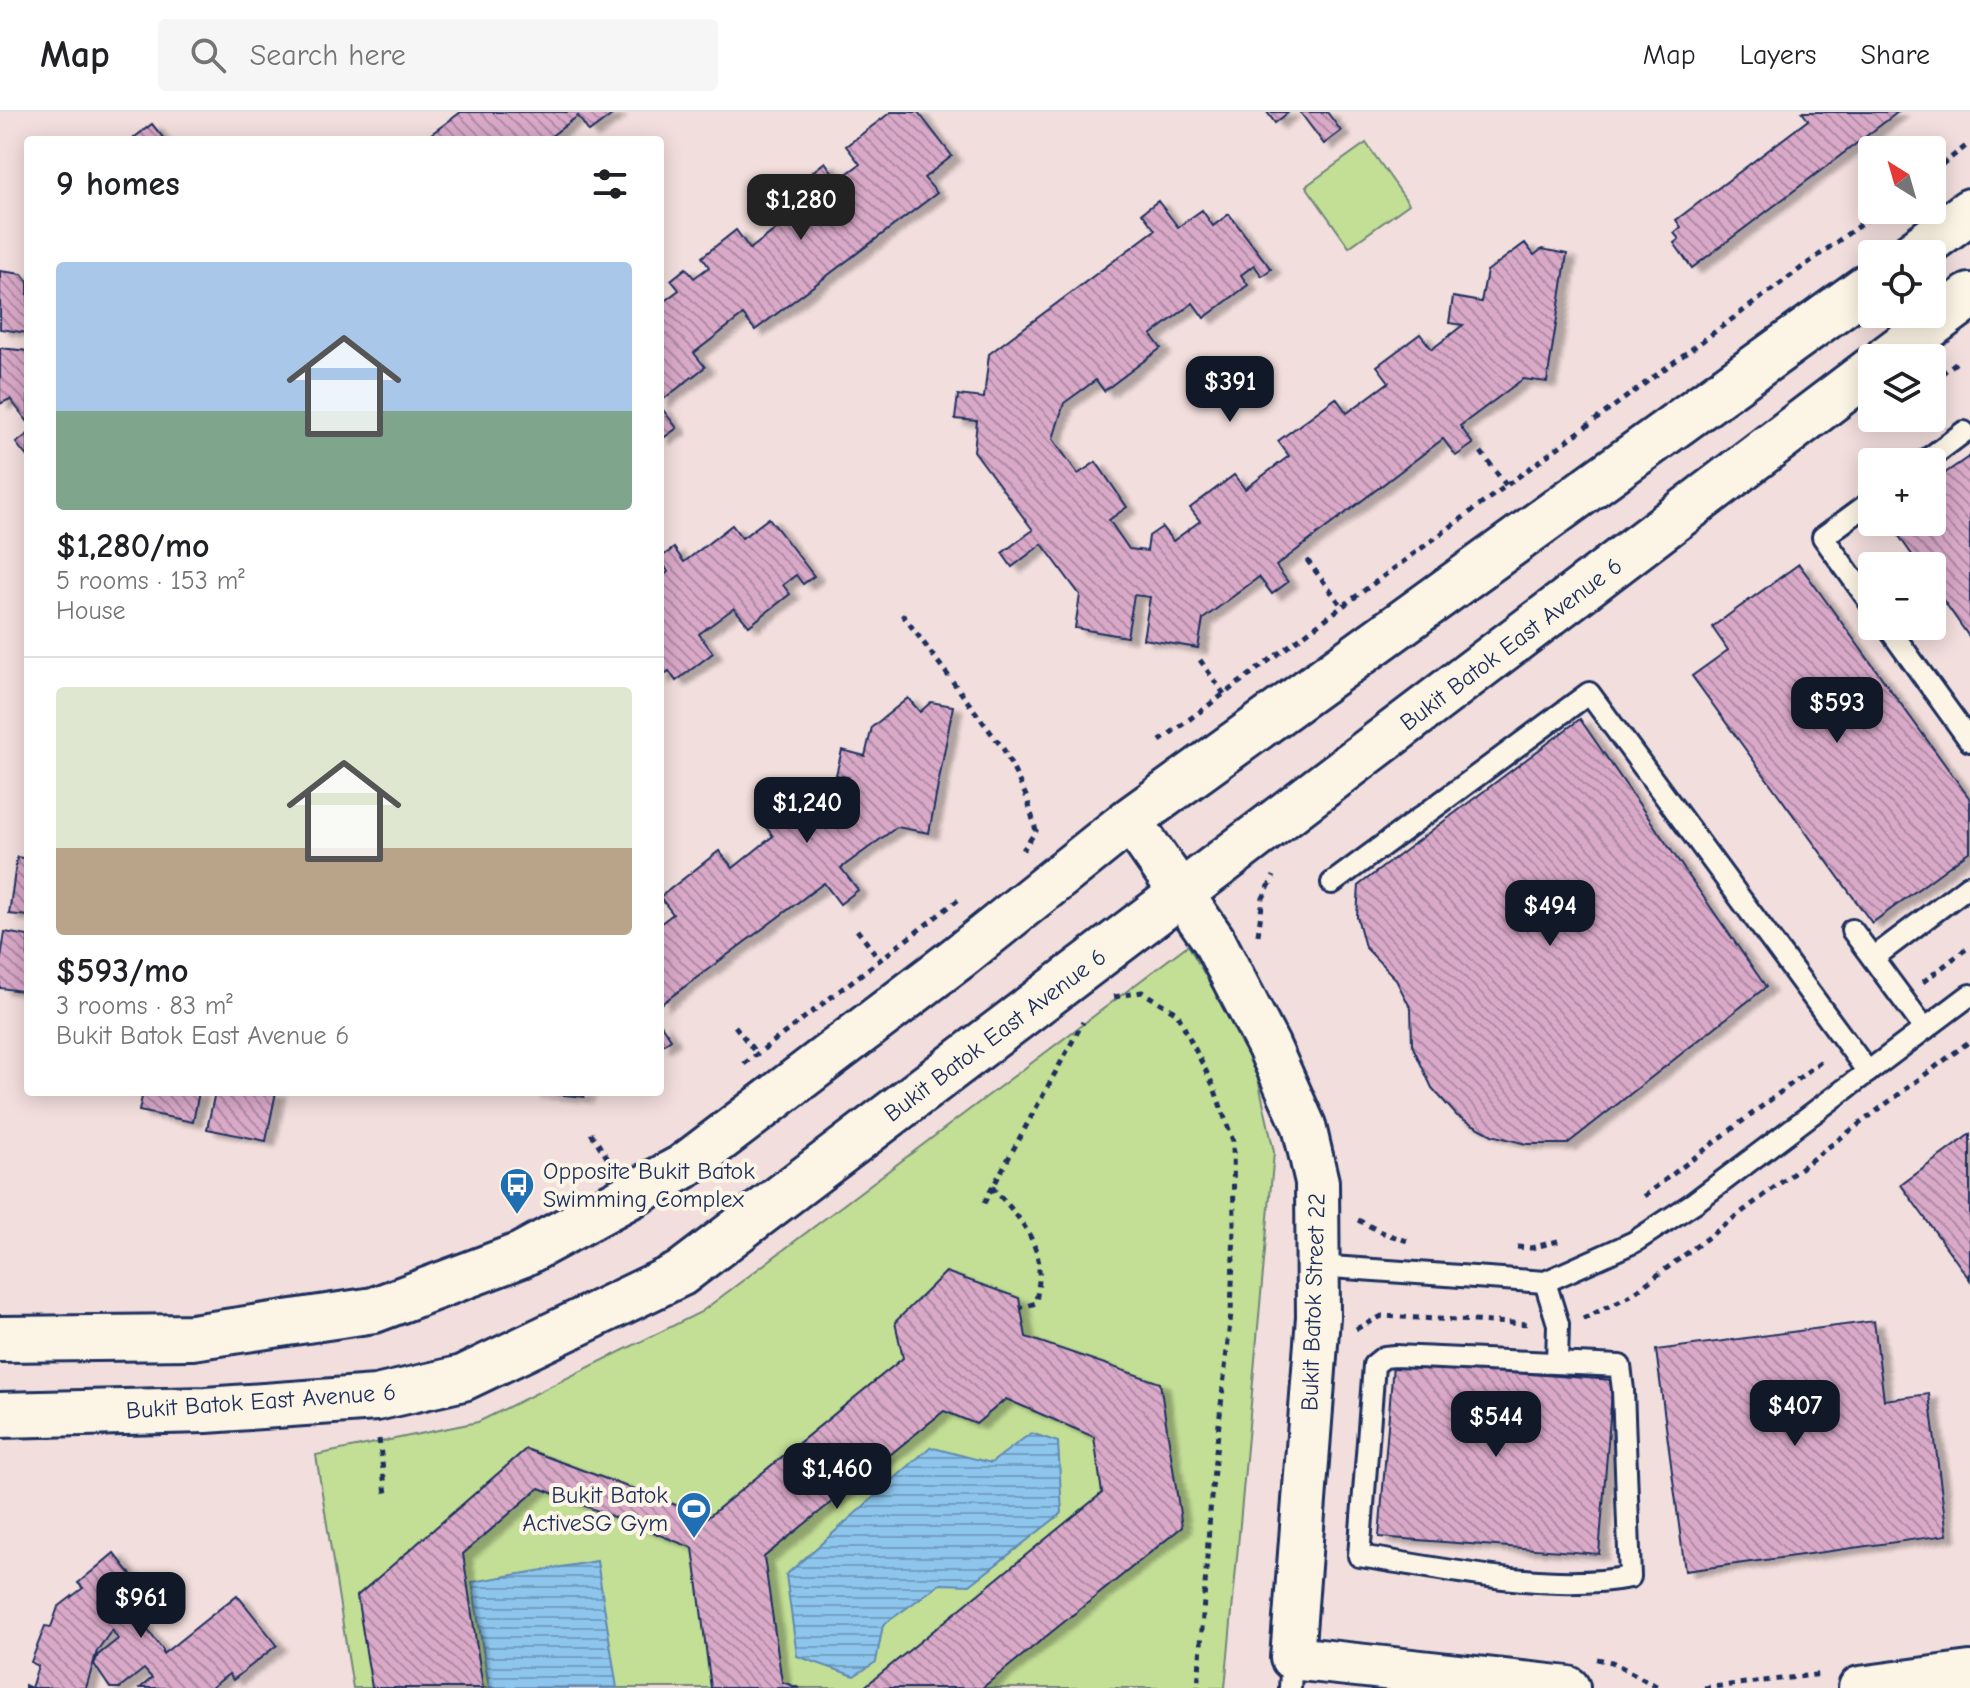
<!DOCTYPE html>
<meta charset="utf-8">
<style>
:root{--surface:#fff;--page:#f6f6f6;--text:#202124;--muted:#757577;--line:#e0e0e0;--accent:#111827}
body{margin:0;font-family:"Comic Neue",sans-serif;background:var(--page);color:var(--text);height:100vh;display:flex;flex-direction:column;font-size:30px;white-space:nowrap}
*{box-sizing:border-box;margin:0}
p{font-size:26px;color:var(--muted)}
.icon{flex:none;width:44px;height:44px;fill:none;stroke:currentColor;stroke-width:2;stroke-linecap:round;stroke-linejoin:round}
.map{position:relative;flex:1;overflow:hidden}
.sheet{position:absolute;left:24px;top:24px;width:640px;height:960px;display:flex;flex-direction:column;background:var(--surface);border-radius:8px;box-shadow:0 4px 20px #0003}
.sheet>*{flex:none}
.needle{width:52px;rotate:323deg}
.controls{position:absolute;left:1858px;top:24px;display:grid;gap:16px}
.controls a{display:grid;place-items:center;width:88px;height:88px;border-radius:8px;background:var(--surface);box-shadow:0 4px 20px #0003;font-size:40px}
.price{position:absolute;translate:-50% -68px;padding:0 18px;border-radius:16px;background:var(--accent);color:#fff;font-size:26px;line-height:52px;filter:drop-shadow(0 2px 4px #0008)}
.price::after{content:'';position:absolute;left:50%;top:48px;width:24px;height:18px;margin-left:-12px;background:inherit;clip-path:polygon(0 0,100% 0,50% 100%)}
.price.on{background:#222;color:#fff}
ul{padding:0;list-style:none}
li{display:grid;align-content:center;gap:16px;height:424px;padding:0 32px}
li+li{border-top:2px solid var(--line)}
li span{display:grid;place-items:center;height:248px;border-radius:8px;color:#555}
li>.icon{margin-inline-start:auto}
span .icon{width:144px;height:144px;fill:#fffc;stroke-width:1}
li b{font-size:34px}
h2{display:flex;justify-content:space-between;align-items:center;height:96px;padding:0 32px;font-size:34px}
header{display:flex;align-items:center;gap:48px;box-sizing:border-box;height:112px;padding:0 40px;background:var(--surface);border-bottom:2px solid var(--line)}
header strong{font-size:38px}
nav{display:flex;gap:44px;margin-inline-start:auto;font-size:28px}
.search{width:560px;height:72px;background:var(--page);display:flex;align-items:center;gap:20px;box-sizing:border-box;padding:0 28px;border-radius:8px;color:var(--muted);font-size:30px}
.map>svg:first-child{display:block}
.park{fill:#c3de95;stroke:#6f867a;stroke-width:2}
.water{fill:url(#water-rules);stroke:#5f89b3;stroke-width:2}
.building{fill:url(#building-back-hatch);stroke:#1b2f5e;stroke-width:2;filter:url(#shadow)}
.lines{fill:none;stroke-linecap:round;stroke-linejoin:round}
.service-casing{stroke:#1b2f5e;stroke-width:26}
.minor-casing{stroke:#1b2f5e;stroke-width:48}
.secondary-casing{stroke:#1b2f5e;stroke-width:50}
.path{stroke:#1b2f5e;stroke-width:5;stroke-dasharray:6 6;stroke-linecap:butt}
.service{stroke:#fcf5e5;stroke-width:20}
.minor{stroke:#fcf5e5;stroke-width:42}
.secondary{stroke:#fcf5e5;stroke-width:44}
.labels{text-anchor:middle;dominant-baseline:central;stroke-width:8;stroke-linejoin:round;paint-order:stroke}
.street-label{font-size:24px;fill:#1b2f5e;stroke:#fcf5e5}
.poi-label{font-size:24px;fill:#1b2f5e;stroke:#fcf5e5;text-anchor:start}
</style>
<header>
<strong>Map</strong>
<div class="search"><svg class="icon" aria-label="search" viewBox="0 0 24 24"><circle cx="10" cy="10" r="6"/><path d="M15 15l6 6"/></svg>Search here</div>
<nav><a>Map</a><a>Layers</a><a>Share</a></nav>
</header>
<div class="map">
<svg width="1970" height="1576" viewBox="0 0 1970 1576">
<defs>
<pattern id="water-rules" width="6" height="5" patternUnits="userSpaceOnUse" patternTransform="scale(2)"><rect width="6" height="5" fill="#8dc5ec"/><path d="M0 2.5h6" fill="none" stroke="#72a0c2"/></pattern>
<pattern id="building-back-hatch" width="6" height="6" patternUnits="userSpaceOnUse" patternTransform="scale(2)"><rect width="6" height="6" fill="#daa9c8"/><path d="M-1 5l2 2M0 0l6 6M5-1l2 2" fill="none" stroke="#b08aa6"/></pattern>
<filter id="shadow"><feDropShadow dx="9" dy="5" stdDeviation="2" flood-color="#0004"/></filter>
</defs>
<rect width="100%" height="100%" fill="#f2dedc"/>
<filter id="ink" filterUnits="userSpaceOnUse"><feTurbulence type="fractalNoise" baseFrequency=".0125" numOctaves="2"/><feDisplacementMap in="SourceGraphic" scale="16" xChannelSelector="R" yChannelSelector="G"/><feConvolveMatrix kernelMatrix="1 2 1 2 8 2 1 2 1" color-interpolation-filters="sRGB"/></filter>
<g filter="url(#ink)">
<g class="park">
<polygon points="1366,31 1409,92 1349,135 1306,74"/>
<polygon points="1188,833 1254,948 1274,1040 1225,1576 353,1576 316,1343 478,1310 701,1200"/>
</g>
<g class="water">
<polygon points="1031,1321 1058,1330 1062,1401 970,1473 940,1472 883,1513 876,1550 854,1564 797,1544 786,1463 930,1335 991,1351"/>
<polygon points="597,1449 617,1576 489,1576 472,1470"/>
</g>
<g class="building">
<polygon points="461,0 616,0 589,20 578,4 546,28 423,28"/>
<polygon points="891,0 918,0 952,44 924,66 937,81 755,218 743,203 694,241 705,255 660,290 660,186 663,190 679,178 671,168 686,156 694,166 709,155 702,145 736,118 750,137 801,98 787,80 825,50 838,68 860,52 846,34"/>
<polygon points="1267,0 1289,0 1275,11"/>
<polygon points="1300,0 1327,0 1341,19 1324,32"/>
<polygon points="1802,0 1898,0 1692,156 1674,131 1679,127 1674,121 1681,115 1676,108 1808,8"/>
<polygon points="152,12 165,28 131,28"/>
<polygon points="1158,89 1178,115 1202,98 1213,114 1229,102 1271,157 1262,164 1254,153 1241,163 1248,173 1204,206 1193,191 1151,223 1161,236 1104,279 1096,268 1064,291 1053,327 1078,362 1096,350 1127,395 1109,408 1129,437 1147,439 1149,424 1162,415 1173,429 1200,409 1190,396 1234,363 1245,377 1289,344 1278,329 1336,286 1347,301 1389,270 1377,254 1420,222 1432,237 1463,213 1449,211 1453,185 1481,190 1487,159 1525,131 1534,143 1542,137 1567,142 1547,270 1523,267 1460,314 1473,332 1456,344 1443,327 1276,454 1288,470 1272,482 1259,465 1203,507 1198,536 1143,527 1150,485 1134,483 1127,525 1075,516 1080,483 1042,432 1012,455 1002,441 1033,418 974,339 977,309 955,307 958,283 984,286 989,242 1155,118 1142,101"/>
<polygon points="0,159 22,162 28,170 28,221 0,217"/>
<polygon points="0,236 28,239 28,310 10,287 0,292"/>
<polygon points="660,294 677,316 662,327 660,324"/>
<polygon points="28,322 28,346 16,331"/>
<polygon points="1970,344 1970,526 1932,472 1932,454 1920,454 1889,410 1932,410 1932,370"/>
<polygon points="769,406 814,464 803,472 796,463 783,473 790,482 749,514 734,496 699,522 713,541 676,569 669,559 660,566 660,466 668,460 660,446 674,436 684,450 732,413 742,426"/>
<polygon points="1799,452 1970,687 1970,739 1872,811 1692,564 1728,538 1712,515"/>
<polygon points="908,586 920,600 931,590 953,594 929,721 897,715 841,756 858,778 840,792 824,771 660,893 660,812 673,802 660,785 719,739 733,756 773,724 760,708 801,675 814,692 848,665 836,663 842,638 865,644 872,615"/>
<polygon points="1580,607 1766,875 1567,1032 1526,1032 1492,1023 1457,1004 1432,976 1412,933 1411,897 1395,866 1365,835 1357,805 1359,773"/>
<polygon points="17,745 28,747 28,804 9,802"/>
<polygon points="5,820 28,824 28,873 21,879 0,876 0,852"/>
<polygon points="660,911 671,927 660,935"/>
<polygon points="143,980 199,980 193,1010 139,999"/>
<polygon points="215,980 276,980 266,1029 207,1017"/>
<polygon points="531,980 585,980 584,985"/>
<polygon points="1970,1022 1970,1168 1901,1073"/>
<polygon points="946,1160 1019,1186 1026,1225 1160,1271 1182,1415 982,1576 863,1576 1102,1381 1094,1325 1006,1287 976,1312 944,1299 764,1445 782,1570 799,1576 711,1576 693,1436 539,1376 463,1442 483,1576 372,1576 357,1484 526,1337 708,1405 903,1246 895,1210"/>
<polygon points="1874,1209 1884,1288 1929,1282 1947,1423 1685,1459 1656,1238"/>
<polygon points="1393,1252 1613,1268 1599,1442 1379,1425"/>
<polygon points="114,1441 147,1482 126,1498 137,1512 143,1512 163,1538 163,1542 237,1483 277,1533 233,1568 229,1562 211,1576 140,1576 152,1566 144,1557 120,1576 110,1576 94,1552 98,1543 118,1527 112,1518 97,1539 86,1576 25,1576 25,1573 31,1576 38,1554 31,1550 45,1514 51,1515 58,1495 83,1476 78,1471"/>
</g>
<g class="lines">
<defs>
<g id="service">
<polyline points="1924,350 1964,320"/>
<polyline points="1872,389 1823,425 1872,493"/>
<polyline points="1887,514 1970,629"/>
<polyline points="1332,771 1589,581 1868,960"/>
<polyline points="1852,818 1925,917"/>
<polyline points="1873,846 1970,773"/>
<polyline points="1317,1154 1545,1170 1634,1130 1695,1090 1970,883"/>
<polyline points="1545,1170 1558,1212 1557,1251"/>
<path d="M1395,1244L1620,1254L1623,1278L1630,1465C1549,1481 1440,1456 1359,1444L1374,1253L1384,1245Z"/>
<polyline points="1290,1576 1292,1546"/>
</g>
<g id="minor">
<polyline points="1130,708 1213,827 1268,933 1304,1014 1317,1070 1318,1205 1292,1546 1568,1576"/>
<polyline points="1860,1576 1970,1561"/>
</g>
<g id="secondary">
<polyline points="1912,142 1970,99"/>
<polyline points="1887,246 1970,184"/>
<polyline points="0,1227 192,1225 374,1198 521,1143 683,1055 959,845 1130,708 1872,171"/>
<polyline points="0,1303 206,1298 376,1286 463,1266 680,1162 1872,257"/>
</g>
</defs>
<use href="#service" class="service-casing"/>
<use href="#minor" class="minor-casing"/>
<use href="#secondary" class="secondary-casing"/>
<g class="path">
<polyline points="1932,60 1970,31"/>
<polyline points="1932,269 1957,250"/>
<polyline points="1481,340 1506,373"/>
<polyline points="1307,448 1342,494"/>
<polyline points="902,502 1004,638 1027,686 1036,719 1023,738"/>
<polyline points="1200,548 1224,582"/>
<polyline points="1160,629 1880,98"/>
<polyline points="857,818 881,849"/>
<polyline points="1258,823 1263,786 1274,764"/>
<polyline points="1923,870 1970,834"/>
<polyline points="1114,885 1142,880 1177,901 1213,973 1233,1029 1234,1116 1231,1201 1211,1386 1198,1576"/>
<polyline points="735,914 756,941"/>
<polyline points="744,952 958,788"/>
<polyline points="591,1021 610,1050"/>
<path d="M992,1075C1013,1098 1039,1125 1039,1159C1040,1169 1037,1181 1036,1191L1020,1196"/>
<polyline points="1644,1084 1824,947"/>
<polyline points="984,1091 1083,910"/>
<polyline points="1358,1108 1381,1120 1407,1129"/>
<polyline points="1517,1135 1531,1136 1562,1128"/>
<polyline points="1583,1207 1631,1183 1970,929"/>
<polyline points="1356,1217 1382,1204 1530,1212"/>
<polyline points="379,1327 386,1382"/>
<polyline points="1597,1547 1612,1550 1660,1576"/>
<polyline points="1704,1576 1823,1562"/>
</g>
<use href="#service" class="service"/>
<use href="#minor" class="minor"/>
<use href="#secondary" class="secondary"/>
</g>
</g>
<defs>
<symbol id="bus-pin" viewBox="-11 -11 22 30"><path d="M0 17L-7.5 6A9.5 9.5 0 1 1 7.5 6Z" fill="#1f6fb2" stroke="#fcf5e5"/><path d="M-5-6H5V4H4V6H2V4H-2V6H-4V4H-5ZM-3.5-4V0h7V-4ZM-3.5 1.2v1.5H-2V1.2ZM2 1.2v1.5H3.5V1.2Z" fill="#fff"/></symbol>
<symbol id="stadium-pin" viewBox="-11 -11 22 30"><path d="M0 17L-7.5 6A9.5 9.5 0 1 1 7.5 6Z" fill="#1f6fb2" stroke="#fcf5e5"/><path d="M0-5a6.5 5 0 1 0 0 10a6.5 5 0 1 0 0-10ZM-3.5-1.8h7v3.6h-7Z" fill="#fff"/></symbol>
</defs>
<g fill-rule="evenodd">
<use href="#bus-pin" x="497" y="1053" width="40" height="54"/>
<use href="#stadium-pin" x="674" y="1377" width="40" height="54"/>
</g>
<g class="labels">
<g class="street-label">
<text transform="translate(1511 532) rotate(-37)">Bukit Batok East Avenue 6</text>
<text transform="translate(995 923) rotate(-37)">Bukit Batok East Avenue 6</text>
<text transform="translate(1313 1190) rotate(-88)">Bukit Batok Street 22</text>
<text transform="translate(261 1289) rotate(-4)">Bukit Batok East Avenue 6</text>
</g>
<g class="poi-label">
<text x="543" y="1059">Opposite Bukit Batok<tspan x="543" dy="28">Swimming Complex</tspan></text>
<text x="668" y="1383" text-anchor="end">Bukit Batok<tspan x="668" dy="28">ActiveSG Gym</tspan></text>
</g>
</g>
</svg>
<div class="controls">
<a><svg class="needle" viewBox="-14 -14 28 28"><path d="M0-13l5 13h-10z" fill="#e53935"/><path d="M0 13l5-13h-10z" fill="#757577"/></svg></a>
<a><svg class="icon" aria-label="locate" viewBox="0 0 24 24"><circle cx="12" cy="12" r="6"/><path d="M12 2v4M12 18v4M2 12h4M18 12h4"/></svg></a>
<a><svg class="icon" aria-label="layers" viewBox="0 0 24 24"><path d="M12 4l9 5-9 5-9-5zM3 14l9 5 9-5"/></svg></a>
<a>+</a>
<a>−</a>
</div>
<b class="price on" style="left:801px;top:130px">$1,280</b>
<b class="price" style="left:1230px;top:312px">$391</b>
<b class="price" style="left:1837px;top:633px">$593</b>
<b class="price" style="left:807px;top:733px">$1,240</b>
<b class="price" style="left:1550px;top:836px">$494</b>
<b class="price" style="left:1795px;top:1336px">$407</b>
<b class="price" style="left:1496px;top:1347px">$544</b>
<b class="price" style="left:837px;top:1399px">$1,460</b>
<b class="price" style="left:141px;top:1528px">$961</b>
<section class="sheet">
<h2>9 homes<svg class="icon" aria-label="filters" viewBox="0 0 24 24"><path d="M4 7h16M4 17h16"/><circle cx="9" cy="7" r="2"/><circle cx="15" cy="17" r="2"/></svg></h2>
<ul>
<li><span style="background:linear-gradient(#a9c7e8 60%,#7fa58c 0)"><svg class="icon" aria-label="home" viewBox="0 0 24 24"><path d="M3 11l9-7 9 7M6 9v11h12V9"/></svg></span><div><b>$1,280/mo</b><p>5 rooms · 153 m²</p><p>House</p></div></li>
<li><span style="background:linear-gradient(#dfe7d0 65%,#b9a48a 0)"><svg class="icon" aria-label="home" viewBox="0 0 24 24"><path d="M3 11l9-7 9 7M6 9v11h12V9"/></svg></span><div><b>$593/mo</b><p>3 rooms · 83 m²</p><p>Bukit Batok East Avenue 6</p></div></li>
</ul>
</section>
</div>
